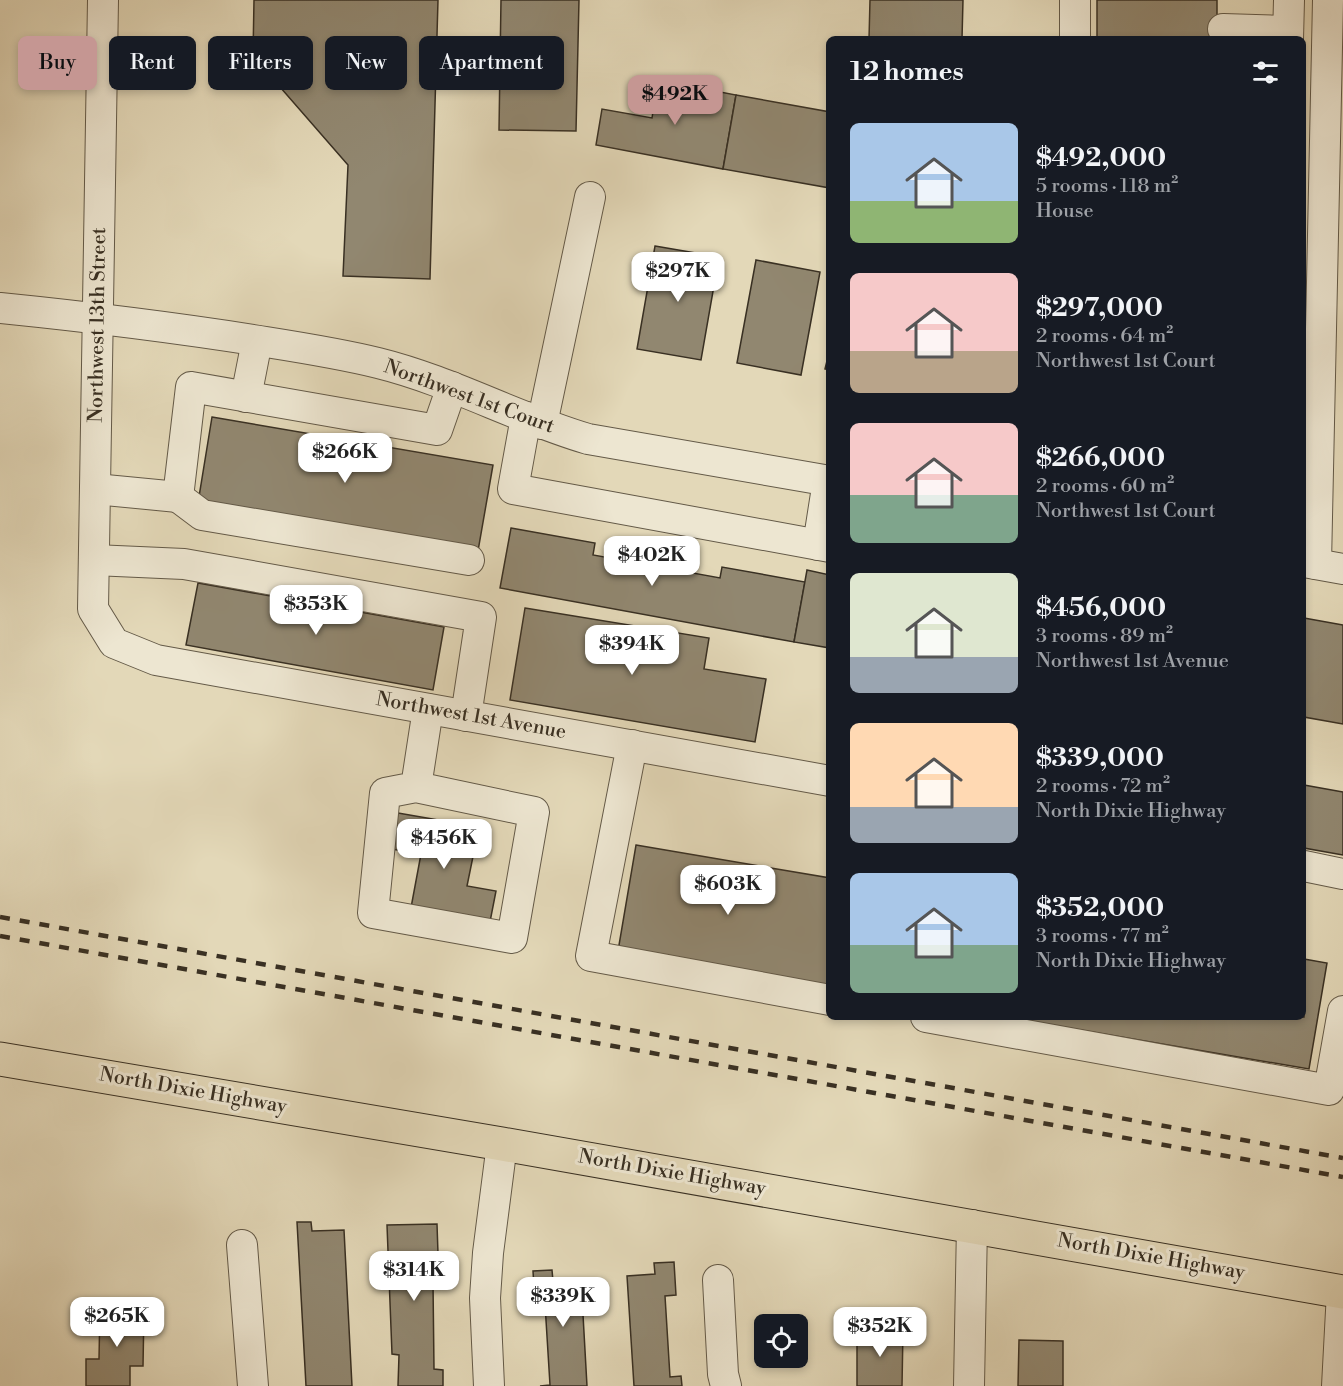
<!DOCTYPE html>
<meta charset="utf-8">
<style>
:root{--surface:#171b24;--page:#20242c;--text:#f1f3f6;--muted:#9ea1a6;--accent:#c59692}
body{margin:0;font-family:"Libre Bodoni",serif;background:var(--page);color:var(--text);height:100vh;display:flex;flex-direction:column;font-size:22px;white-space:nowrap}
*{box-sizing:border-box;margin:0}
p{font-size:20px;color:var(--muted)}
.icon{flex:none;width:33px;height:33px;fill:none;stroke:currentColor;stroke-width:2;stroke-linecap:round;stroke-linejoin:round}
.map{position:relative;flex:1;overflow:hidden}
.drawer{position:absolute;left:826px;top:36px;width:480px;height:984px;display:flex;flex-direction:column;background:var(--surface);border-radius:9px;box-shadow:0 3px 9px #0003}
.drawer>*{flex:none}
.banner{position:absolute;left:18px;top:36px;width:570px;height:54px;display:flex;gap:12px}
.fabs{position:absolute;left:754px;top:1314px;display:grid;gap:12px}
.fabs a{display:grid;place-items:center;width:54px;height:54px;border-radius:9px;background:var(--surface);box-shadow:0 3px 9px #0003;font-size:30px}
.price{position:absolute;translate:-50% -51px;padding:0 14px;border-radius:12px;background:#fff;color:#222;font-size:20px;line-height:39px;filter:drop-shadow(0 2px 3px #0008)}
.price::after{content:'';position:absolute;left:50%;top:36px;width:18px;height:14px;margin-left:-9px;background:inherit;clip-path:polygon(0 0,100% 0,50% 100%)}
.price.current{background:var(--accent);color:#111}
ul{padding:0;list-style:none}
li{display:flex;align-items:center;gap:18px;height:150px;padding:0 24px}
li span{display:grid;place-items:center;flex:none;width:168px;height:120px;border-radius:9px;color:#555}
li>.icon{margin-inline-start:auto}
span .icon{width:72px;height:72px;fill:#fffc;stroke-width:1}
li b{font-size:26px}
h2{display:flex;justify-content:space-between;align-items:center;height:72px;padding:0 24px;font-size:26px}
.chip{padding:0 21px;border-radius:9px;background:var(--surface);box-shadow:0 3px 9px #0003;font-size:21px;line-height:54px}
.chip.current{background:var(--accent);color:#111}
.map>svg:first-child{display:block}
.building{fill:#918770;stroke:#393023;stroke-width:1.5}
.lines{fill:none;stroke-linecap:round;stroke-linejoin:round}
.minor-casing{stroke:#645a48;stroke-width:32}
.major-casing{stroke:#393023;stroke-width:35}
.minor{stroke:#ede6d1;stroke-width:30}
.major{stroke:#e3d8b8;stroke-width:33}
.rail{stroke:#393023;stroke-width:4.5;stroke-dasharray:10 10;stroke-linecap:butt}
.labels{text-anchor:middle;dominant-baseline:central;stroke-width:6;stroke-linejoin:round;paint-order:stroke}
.street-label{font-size:20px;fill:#393023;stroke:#ede6d1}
</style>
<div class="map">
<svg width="1343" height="1386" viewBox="0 0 1343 1386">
<rect width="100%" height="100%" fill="#e3d8b8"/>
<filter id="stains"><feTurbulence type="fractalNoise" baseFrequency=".00333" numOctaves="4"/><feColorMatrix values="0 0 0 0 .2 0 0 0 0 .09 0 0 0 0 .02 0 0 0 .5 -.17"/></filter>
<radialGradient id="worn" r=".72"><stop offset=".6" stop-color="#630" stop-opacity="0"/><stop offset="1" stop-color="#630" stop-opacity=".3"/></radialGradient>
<g class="building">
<polygon points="254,0 438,0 430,279 343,276 348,165 253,56"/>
<polygon points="501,0 579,0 576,131 499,130"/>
<polygon points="870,0 963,0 962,39 869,39"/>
<rect x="1097" y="0" width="120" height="39"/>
<polygon points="658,80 736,95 723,169 596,145 602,109 652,118"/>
<polygon points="736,95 830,112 830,188 723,169"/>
<polygon points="655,246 719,257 701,360 637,349"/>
<polygon points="756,260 820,272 801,375 737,363"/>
<polygon points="830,349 830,370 825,369"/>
<polygon points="212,417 493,465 478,551 198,503"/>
<polygon points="511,528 595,543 593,555 720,578 722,567 805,582 794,642 500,588"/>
<polygon points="807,570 830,575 830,648 794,642"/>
<polygon points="198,583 444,627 433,690 186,645"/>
<polygon points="525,608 709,638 704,669 766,679 755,742 510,700"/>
<polygon points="1304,618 1343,625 1343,724 1304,717"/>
<polygon points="1304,785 1343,792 1343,855 1304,848"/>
<polygon points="398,813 479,827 467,886 496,891 489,927 410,913 421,854 391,849"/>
<polygon points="636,845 830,878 830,987 618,951"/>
<polygon points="1304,959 1327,963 1309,1069 1004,1017 1304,1017"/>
<polygon points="297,1222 311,1222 312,1231 344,1230 352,1386 306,1386"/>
<polygon points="437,1224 439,1283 433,1283 434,1369 443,1370 443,1386 398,1386 399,1355 392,1354 387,1225"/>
<polygon points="674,1262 676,1295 665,1296 670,1377 681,1376 682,1386 634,1386 627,1276 655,1274 654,1263"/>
<polygon points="552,1270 553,1281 581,1279 587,1386 540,1386 550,1385 545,1304 535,1304 533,1271"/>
<polygon points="100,1308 144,1309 143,1366 130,1366 130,1386 86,1386 86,1359 99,1359"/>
<polygon points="857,1329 903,1330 902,1386 857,1386"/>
<polygon points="1019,1340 1063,1341 1063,1386 1018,1386"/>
</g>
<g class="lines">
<defs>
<g id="minor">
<polyline points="103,0 93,609 114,643 156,660 830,781"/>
<polyline points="1075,0 1075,39"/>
<polyline points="1223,29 1288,31"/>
<polyline points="1288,39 1289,0"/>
<path d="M0,308C89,317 178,328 266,342C304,348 342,354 378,363C451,381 516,418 588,439L830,481"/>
<polyline points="246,397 257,341"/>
<polyline points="526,417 513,489 830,547"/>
<polyline points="542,424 590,197"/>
<polyline points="95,489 178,497 191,387 437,430 452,387"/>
<polyline points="178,497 202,515 469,560"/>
<polyline points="818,545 828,481"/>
<polyline points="94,560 184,564 481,617 466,716"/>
<polyline points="1304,562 1343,569"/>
<polyline points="1316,564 1328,0"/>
<polyline points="632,745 591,956 830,1000"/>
<polyline points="416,787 534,812 512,938 373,913 385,793 416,787 428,709"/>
<polyline points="1304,866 1343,874"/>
<polyline points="926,1017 1329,1090 1343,1011"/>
<polyline points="242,1245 253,1386"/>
<polyline points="718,1280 723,1374 726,1386"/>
<polyline points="489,1386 485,1298 488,1253 502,1144"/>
<polyline points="969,1386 972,1225"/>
<polyline points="1337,1386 1342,1292"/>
</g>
<polyline id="major" points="0,1059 502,1144 1343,1292"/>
</defs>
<use href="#minor" class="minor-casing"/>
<use href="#major" class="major-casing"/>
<use href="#minor" class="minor"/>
<use href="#major" class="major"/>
<g class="rail">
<polyline points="0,917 1343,1158"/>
<polyline points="0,936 1343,1177"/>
</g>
</g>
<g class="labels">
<g class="street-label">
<text transform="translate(98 325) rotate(-89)">Northwest 13th Street</text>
<text transform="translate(469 397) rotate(20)">Northwest 1st Court</text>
<text transform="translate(471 716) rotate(10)">Northwest 1st Avenue</text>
<text transform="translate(193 1091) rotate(10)">North Dixie Highway</text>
<text transform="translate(672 1173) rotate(10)">North Dixie Highway</text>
<text transform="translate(1151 1257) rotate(10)">North Dixie Highway</text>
</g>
</g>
<rect width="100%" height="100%" filter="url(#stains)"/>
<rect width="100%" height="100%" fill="url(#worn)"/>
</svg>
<div class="fabs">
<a><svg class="icon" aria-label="locate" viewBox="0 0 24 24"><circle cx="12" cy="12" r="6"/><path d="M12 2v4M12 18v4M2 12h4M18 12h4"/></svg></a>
</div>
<b class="price current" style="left:675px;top:126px">$492K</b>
<b class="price" style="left:678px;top:303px">$297K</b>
<b class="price" style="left:345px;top:484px">$266K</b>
<b class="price" style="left:652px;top:587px">$402K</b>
<b class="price" style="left:316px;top:636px">$353K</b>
<b class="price" style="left:632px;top:676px">$394K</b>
<b class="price" style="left:444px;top:870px">$456K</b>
<b class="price" style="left:728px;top:916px">$603K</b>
<b class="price" style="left:414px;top:1302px">$314K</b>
<b class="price" style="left:563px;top:1328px">$339K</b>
<b class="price" style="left:117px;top:1348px">$265K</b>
<b class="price" style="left:880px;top:1358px">$352K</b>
<div class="banner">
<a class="chip current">Buy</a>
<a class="chip">Rent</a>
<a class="chip">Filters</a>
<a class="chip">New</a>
<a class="chip">Apartment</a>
</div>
<section class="drawer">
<h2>12 homes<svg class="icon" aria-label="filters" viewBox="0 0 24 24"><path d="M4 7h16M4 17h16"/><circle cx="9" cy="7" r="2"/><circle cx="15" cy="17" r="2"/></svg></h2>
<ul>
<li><span style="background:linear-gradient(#a9c7e8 65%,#8fb573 0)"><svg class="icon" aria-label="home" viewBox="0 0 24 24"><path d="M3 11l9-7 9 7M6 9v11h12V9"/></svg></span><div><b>$492,000</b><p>5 rooms · 118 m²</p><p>House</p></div></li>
<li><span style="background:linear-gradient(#f6c9c9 65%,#b9a48a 0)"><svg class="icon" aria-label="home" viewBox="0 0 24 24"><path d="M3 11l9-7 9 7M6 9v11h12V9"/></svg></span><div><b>$297,000</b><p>2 rooms · 64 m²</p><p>Northwest 1st Court</p></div></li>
<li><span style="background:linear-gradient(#f6c9c9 60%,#7fa58c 0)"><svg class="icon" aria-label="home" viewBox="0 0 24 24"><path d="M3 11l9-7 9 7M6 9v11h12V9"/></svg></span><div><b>$266,000</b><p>2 rooms · 60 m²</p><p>Northwest 1st Court</p></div></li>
<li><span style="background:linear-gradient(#dfe7d0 70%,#9aa5b1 0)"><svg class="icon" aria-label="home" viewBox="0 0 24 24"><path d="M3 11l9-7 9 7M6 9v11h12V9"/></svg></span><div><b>$456,000</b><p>3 rooms · 89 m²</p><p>Northwest 1st Avenue</p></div></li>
<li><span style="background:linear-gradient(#ffd9b3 70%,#9aa5b1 0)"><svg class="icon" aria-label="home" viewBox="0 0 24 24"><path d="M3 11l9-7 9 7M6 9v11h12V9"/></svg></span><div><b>$339,000</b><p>2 rooms · 72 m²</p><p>North Dixie Highway</p></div></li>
<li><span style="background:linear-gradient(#a9c7e8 60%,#7fa58c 0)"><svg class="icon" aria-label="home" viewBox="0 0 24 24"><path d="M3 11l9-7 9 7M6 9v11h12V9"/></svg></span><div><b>$352,000</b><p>3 rooms · 77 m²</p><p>North Dixie Highway</p></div></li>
</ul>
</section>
</div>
